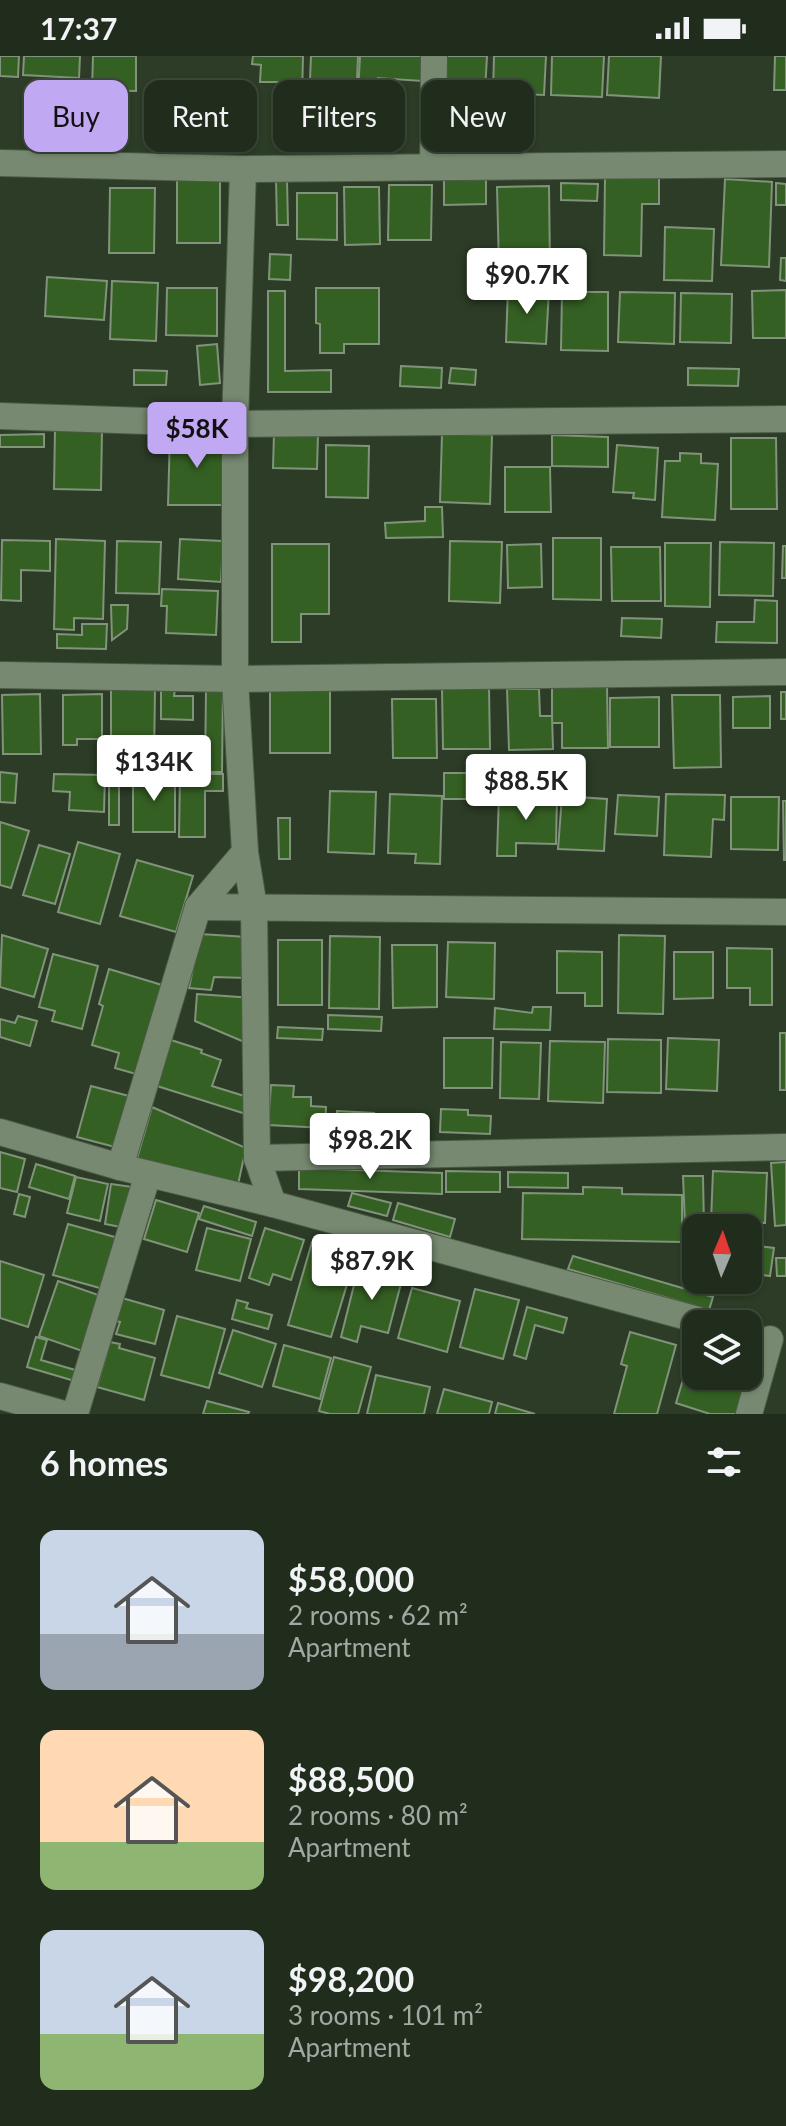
<!DOCTYPE html>
<meta charset="utf-8">
<style>
:root{--surface:#212d1c;--page:#293525;--text:#f1f3f6;--muted:#a2a8a3;--line:#3e493b;--accent:#c1a8f3}
body{margin:0;font-family:Lato,sans-serif;background:var(--page);color:var(--text);height:100vh;display:flex;flex-direction:column;font-size:30px;white-space:nowrap}
*{box-sizing:border-box;margin:0}
p{font-size:26px;color:var(--muted)}
.icon{flex:none;width:44px;height:44px;fill:none;stroke:currentColor;stroke-width:2;stroke-linecap:round;stroke-linejoin:round}
.map{position:relative;height:1358px;overflow:hidden}
.side{display:flex;flex-direction:column;background:var(--surface);flex:1}
.side>*{flex:none}
.top-card{position:absolute;left:24px;top:24px;width:738px;height:72px;display:flex;gap:16px}
.needle{width:52px;rotate:2deg}
.tools{position:absolute;left:682px;top:1158px;display:grid;gap:16px}
.tools a{display:grid;place-items:center;width:80px;height:80px;border-radius:16px;background:var(--surface);box-shadow:0 2px 6px #0004,0 0 0 2px var(--line);font-size:40px}
.price{position:absolute;translate:-50% -68px;padding:0 18px;border-radius:8px;background:#fff;color:#222;font-size:26px;line-height:52px;filter:drop-shadow(0 2px 4px #0008)}
.price::after{content:'';position:absolute;left:50%;top:48px;width:24px;height:18px;margin-left:-12px;background:inherit;clip-path:polygon(0 0,100% 0,50% 100%)}
.price.current{background:var(--accent);color:#111}
ul{padding:0;list-style:none}
li{display:flex;align-items:center;gap:24px;height:200px;padding:0 40px}
li span{display:grid;place-items:center;flex:none;width:224px;height:160px;border-radius:16px;color:#555}
li>.icon{margin-inline-start:auto}
span .icon{width:96px;height:96px;fill:#fffc;stroke-width:1}
li b{font-size:34px}
h2{display:flex;justify-content:space-between;align-items:center;height:96px;padding:0 40px;font-size:34px}
.pill{padding:0 28px;border-radius:16px;background:var(--surface);box-shadow:0 2px 6px #0004,0 0 0 2px var(--line);font-size:28px;line-height:72px}
.pill.current{background:var(--accent);color:#111}
.status{display:flex;justify-content:space-between;align-items:center;height:56px;padding:0 40px;background:var(--surface);direction:ltr}
.status svg{height:22px;fill:currentColor}
.map>svg:first-child{display:block}
.building{fill:#356023;stroke:#81937a;stroke-width:2}
.lines{fill:none;stroke-linecap:round;stroke-linejoin:round}
.street-casing{stroke:#4c5947;stroke-width:28}
.street{stroke:#778a71;stroke-width:26}
</style>
<div class="status"><b>17:37</b><svg viewBox="0 0 49 12"><path d="M0 12V9h3v3zM5 12V6h3v6zM10 12V3h3v9zM15 12V0h3v12zM26 1h20v11H26zM47 4h2v5h-2z"/></svg></div>
<div class="map">
<svg width="786" height="1358" viewBox="0 0 786 1358">
<rect width="100%" height="100%" fill="#2c3c26"/>
<g class="building">
<polygon points="0,0 19,0 18,21 0,20"/>
<polygon points="24,0 80,0 79,22 23,19"/>
<polygon points="93,0 136,0 136,35 92,34"/>
<polygon points="253,0 303,0 302,42 284,42 284,26 260,26 261,9 252,8"/>
<polygon points="311,0 358,0 356,49 309,47"/>
<polygon points="360,0 424,0 422,25 378,22 376,60 357,58"/>
<polygon points="441,0 487,0 484,53 466,52 467,37 439,36"/>
<polygon points="494,0 546,0 544,39 493,37"/>
<polygon points="552,0 604,0 602,41 551,39"/>
<polygon points="609,0 661,0 659,42 607,39"/>
<polygon points="775,0 786,0 786,34 774,34"/>
<polygon points="152,40 188,41 187,74 150,73"/>
<polygon points="192,49 240,50 239,78 191,76"/>
<polygon points="32,50 51,51 50,58 70,59 69,77 31,76"/>
<polygon points="605,122 659,122 659,148 642,148 641,200 604,199"/>
<polygon points="486,123 486,148 444,149 444,124"/>
<polygon points="725,123 772,126 769,211 721,209"/>
<rect x="177" y="124" width="43" height="63"/>
<polygon points="276,124 287,124 288,169 277,169"/>
<polygon points="561,127 598,128 597,145 561,144"/>
<polygon points="776,127 786,128 786,149 776,149"/>
<polygon points="389,129 432,129 431,184 388,184"/>
<polygon points="549,130 550,211 499,212 497,131"/>
<polygon points="344,131 379,131 380,188 345,189"/>
<polygon points="110,132 155,132 154,197 109,197"/>
<polygon points="297,137 337,137 337,184 297,183"/>
<polygon points="665,171 714,173 712,225 664,224"/>
<polygon points="270,198 291,199 290,224 269,223"/>
<polygon points="781,202 786,202 786,225 780,224"/>
<polygon points="47,221 107,225 104,264 45,260"/>
<polygon points="112,225 158,227 156,285 110,283"/>
<polygon points="167,232 217,232 217,280 166,279"/>
<polygon points="316,232 379,232 379,288 344,288 344,297 320,297 320,268 316,267"/>
<polygon points="508,232 549,234 546,288 506,286"/>
<polygon points="786,234 786,282 753,282 752,235"/>
<polygon points="268,235 285,235 285,315 331,314 331,336 268,336"/>
<polygon points="562,236 608,236 608,295 561,294"/>
<polygon points="620,236 675,237 674,288 618,286"/>
<polygon points="681,237 732,238 731,287 680,286"/>
<polygon points="217,288 220,327 200,329 197,290"/>
<polygon points="401,310 442,312 441,332 400,330"/>
<polygon points="451,312 476,314 475,329 449,327"/>
<polygon points="688,312 739,313 738,330 688,329"/>
<polygon points="134,314 167,315 166,329 134,329"/>
<polygon points="55,373 102,374 101,434 54,433"/>
<polygon points="274,377 318,378 317,413 273,412"/>
<polygon points="44,378 44,391 0,391 0,379"/>
<polygon points="170,378 225,378 224,449 168,449"/>
<polygon points="442,378 492,379 490,448 440,446"/>
<polygon points="552,379 608,381 608,411 552,410"/>
<polygon points="731,382 776,382 777,453 731,453"/>
<polygon points="326,389 369,390 368,442 326,441"/>
<polygon points="617,389 658,392 655,444 633,442 634,437 613,436"/>
<polygon points="680,397 701,398 701,407 718,408 715,464 662,461 665,405 680,405"/>
<polygon points="505,411 550,411 551,456 505,456"/>
<polygon points="425,451 442,451 443,481 386,482 385,467 425,465"/>
<polygon points="553,482 601,482 601,544 553,543"/>
<polygon points="56,483 105,485 103,563 74,562 74,574 54,573"/>
<polygon points="180,483 223,485 221,526 178,523"/>
<polygon points="2,484 50,485 50,515 21,514 21,545 1,544"/>
<polygon points="117,485 161,486 159,538 116,537"/>
<polygon points="450,485 502,486 500,547 449,545"/>
<polygon points="720,486 774,487 773,540 719,539"/>
<polygon points="665,487 711,487 710,551 665,550"/>
<polygon points="272,488 329,488 329,558 301,558 301,586 272,586"/>
<polygon points="541,488 542,531 508,532 507,489"/>
<polygon points="783,490 786,490 786,522 782,522"/>
<polygon points="611,491 660,491 661,545 612,545"/>
<polygon points="162,533 218,535 216,579 166,577 167,550 161,550"/>
<polygon points="755,544 777,545 777,587 716,586 717,566 754,566"/>
<polygon points="111,549 128,549 127,573 112,584"/>
<polygon points="622,562 662,563 661,582 621,580"/>
<polygon points="82,568 107,568 106,593 57,592 57,578 82,579"/>
<polygon points="607,630 608,692 562,692 562,667 552,667 552,631"/>
<rect x="270" y="631" width="60" height="66"/>
<polygon points="489,631 490,693 443,693 442,632"/>
<polygon points="161,632 175,633 174,640 193,640 193,664 161,663"/>
<polygon points="111,633 155,633 154,702 111,702"/>
<polygon points="206,633 223,633 222,716 205,716"/>
<polygon points="507,633 539,633 540,660 552,660 553,693 509,694"/>
<rect x="781" y="636" width="5" height="27"/>
<polygon points="40,638 41,698 3,698 2,639"/>
<polygon points="102,638 102,683 77,683 77,689 63,689 63,639"/>
<polygon points="672,639 720,639 721,711 674,712"/>
<polygon points="770,640 770,672 733,672 733,641"/>
<polygon points="659,641 659,691 610,691 610,642"/>
<polygon points="392,643 436,643 437,702 393,702"/>
<polygon points="163,702 176,702 176,712 163,711"/>
<polygon points="109,715 127,715 127,730 119,730 119,769 109,769"/>
<polygon points="0,716 17,718 15,747 0,746"/>
<polygon points="444,717 470,717 470,733 487,733 487,743 444,743"/>
<polygon points="54,718 105,719 104,756 69,754 70,736 53,735"/>
<rect x="133" y="718" width="42" height="58"/>
<polygon points="180,718 223,718 223,735 205,735 205,781 179,781"/>
<polygon points="330,735 376,736 374,798 328,796"/>
<polygon points="390,738 442,740 440,808 415,807 416,798 388,797"/>
<polygon points="499,738 557,740 556,788 516,787 516,800 497,800"/>
<polygon points="666,738 725,739 724,764 713,763 711,801 664,799"/>
<polygon points="618,739 659,741 657,780 615,778"/>
<polygon points="562,740 607,743 604,795 558,793"/>
<polygon points="731,741 779,741 778,794 731,793"/>
<polygon points="783,745 786,745 786,804 784,804"/>
<polygon points="278,762 290,762 290,803 279,803"/>
<polygon points="0,766 29,775 11,832 0,829"/>
<polygon points="78,786 120,798 100,868 58,856"/>
<polygon points="39,789 70,798 55,848 23,839"/>
<polygon points="137,804 193,820 176,876 120,860"/>
<polygon points="200,878 247,881 247,922 214,921 211,934 189,932"/>
<polygon points="2,879 48,893 34,941 0,931"/>
<polygon points="619,879 665,880 663,958 618,957"/>
<polygon points="330,880 380,881 379,953 329,952"/>
<rect x="278" y="884" width="44" height="65"/>
<polygon points="448,886 495,887 494,943 446,941"/>
<polygon points="392,889 437,889 437,951 393,952"/>
<polygon points="727,892 772,893 772,949 750,949 750,932 727,932"/>
<polygon points="557,895 602,896 602,950 585,950 585,937 557,937"/>
<polygon points="674,896 713,896 713,942 674,943"/>
<polygon points="53,898 98,910 82,973 52,965 55,955 39,951"/>
<polygon points="109,913 162,929 136,1018 115,1012 119,997 92,989 103,950 99,948"/>
<polygon points="197,938 253,942 249,988 195,965"/>
<polygon points="533,951 551,951 550,974 494,973 495,952 532,957"/>
<polygon points="328,959 382,961 381,975 328,973"/>
<polygon points="18,960 37,965 30,990 0,981 0,963 15,967"/>
<polygon points="278,971 323,973 322,984 277,982"/>
<rect x="780" y="977" width="6" height="57"/>
<polygon points="444,982 493,982 492,1032 444,1032"/>
<polygon points="668,982 719,984 717,1035 666,1033"/>
<polygon points="608,983 661,984 661,1037 607,1036"/>
<polygon points="171,984 202,994 201,997 221,1004 212,1030 254,1043 249,1059 157,1030"/>
<polygon points="550,985 605,986 603,1047 548,1045"/>
<polygon points="501,986 541,987 539,1043 500,1042"/>
<polygon points="271,1029 294,1030 293,1041 311,1041 311,1050 326,1051 325,1072 268,1069"/>
<polygon points="91,1030 129,1040 115,1091 77,1081"/>
<polygon points="152,1051 246,1092 237,1133 136,1106"/>
<polygon points="441,1053 468,1054 468,1059 491,1060 490,1078 440,1076"/>
<polygon points="337,1055 374,1057 373,1075 337,1074"/>
<polygon points="0,1096 25,1103 17,1136 0,1132"/>
<polygon points="786,1106 786,1169 775,1170 771,1107"/>
<polygon points="36,1108 75,1120 69,1143 29,1131"/>
<polygon points="299,1112 442,1117 442,1138 299,1133"/>
<polygon points="446,1115 500,1116 500,1136 446,1136"/>
<polygon points="713,1115 767,1117 765,1167 711,1165"/>
<polygon points="508,1116 568,1117 568,1132 508,1131"/>
<polygon points="683,1120 703,1120 704,1172 696,1172 696,1218 687,1218"/>
<polygon points="76,1121 108,1128 100,1165 67,1157"/>
<polygon points="111,1128 133,1131 126,1172 105,1168"/>
<polygon points="583,1131 622,1132 622,1138 682,1139 682,1186 522,1183 523,1137 583,1138"/>
<polygon points="352,1137 391,1147 387,1160 348,1150"/>
<polygon points="19,1138 30,1141 25,1161 14,1158"/>
<polygon points="156,1144 199,1157 187,1196 144,1183"/>
<polygon points="398,1147 455,1163 450,1181 393,1164"/>
<polygon points="204,1150 256,1166 252,1180 199,1163"/>
<polygon points="68,1168 122,1183 107,1234 53,1219"/>
<polygon points="207,1172 251,1183 240,1225 196,1214"/>
<polygon points="265,1172 304,1184 291,1224 273,1218 269,1229 249,1222"/>
<polygon points="312,1186 356,1199 331,1281 288,1269"/>
<polygon points="748,1189 774,1192 770,1220 748,1217"/>
<polygon points="573,1200 713,1241 709,1254 568,1213"/>
<polygon points="776,1202 786,1202 786,1220 777,1220"/>
<polygon points="0,1205 44,1219 28,1271 0,1262"/>
<polygon points="359,1209 403,1220 388,1277 361,1270 357,1286 341,1281"/>
<polygon points="58,1225 107,1242 88,1297 39,1280"/>
<polygon points="412,1232 460,1245 447,1296 398,1282"/>
<polygon points="475,1233 519,1244 503,1303 460,1291"/>
<polygon points="122,1242 164,1254 155,1288 116,1278 120,1266 116,1265"/>
<polygon points="237,1244 248,1247 246,1252 272,1259 268,1273 232,1263"/>
<polygon points="527,1251 567,1262 563,1277 535,1269 526,1303 514,1299"/>
<polygon points="177,1260 225,1273 209,1332 161,1319"/>
<polygon points="233,1274 276,1288 262,1331 219,1317"/>
<polygon points="630,1276 676,1289 657,1358 614,1358 627,1310 621,1308"/>
<polygon points="36,1281 47,1284 41,1304 82,1316 78,1326 27,1311"/>
<polygon points="110,1286 120,1288 119,1292 155,1302 144,1344 97,1331"/>
<polygon points="284,1289 331,1302 320,1343 273,1330"/>
<polygon points="334,1301 371,1311 358,1358 330,1358 319,1355"/>
<polygon points="748,1308 752,1309 737,1358 710,1358 676,1347 685,1317 702,1323 703,1320 748,1320"/>
<polygon points="376,1319 430,1331 424,1358 367,1358"/>
<polygon points="444,1333 492,1346 489,1358 437,1358"/>
<polygon points="207,1345 249,1356 248,1358 203,1358"/>
<polygon points="498,1347 535,1358 495,1358"/>
</g>
<g class="lines">
<defs>
<g id="street">
<polyline points="0,107 243,113 786,108"/>
<polyline points="433,110 434,0"/>
<polyline points="0,360 235,368 786,363"/>
<polyline points="0,619 235,623 786,616"/>
<polyline points="245,796 254,851 257,1102"/>
<polyline points="198,851 786,856"/>
<polyline points="0,1076 120,1111 273,1148 713,1268"/>
<polyline points="120,1111 198,851 245,796 235,623 235,368 243,113"/>
<polyline points="273,1148 257,1102 786,1091"/>
<polyline points="0,1340 64,1358"/>
<polyline points="75,1358 148,1118"/>
<polyline points="749,1358 770,1283"/>
</g>
</defs>
<use href="#street" class="street-casing"/>
<use href="#street" class="street"/>
</g>
</svg>
<div class="tools">
<a><svg class="needle" viewBox="-14 -14 28 28"><path d="M0-13l5 13h-10z" fill="#e53935"/><path d="M0 13l5-13h-10z" fill="#a2a8a3"/></svg></a>
<a><svg class="icon" aria-label="layers" viewBox="0 0 24 24"><path d="M12 4l9 5-9 5-9-5zM3 14l9 5 9-5"/></svg></a>
</div>
<b class="price" style="left:527px;top:260px">$90.7K</b>
<b class="price current" style="left:197px;top:414px">$58K</b>
<b class="price" style="left:154px;top:747px">$134K</b>
<b class="price" style="left:526px;top:766px">$88.5K</b>
<b class="price" style="left:370px;top:1125px">$98.2K</b>
<b class="price" style="left:372px;top:1246px">$87.9K</b>
<div class="top-card">
<a class="pill current">Buy</a>
<a class="pill">Rent</a>
<a class="pill">Filters</a>
<a class="pill">New</a>
</div>
</div>
<section class="side">
<h2>6 homes<svg class="icon" aria-label="filters" viewBox="0 0 24 24"><path d="M4 7h16M4 17h16"/><circle cx="9" cy="7" r="2"/><circle cx="15" cy="17" r="2"/></svg></h2>
<ul>
<li><span style="background:linear-gradient(#c9d6e8 65%,#9aa5b1 0)"><svg class="icon" aria-label="home" viewBox="0 0 24 24"><path d="M3 11l9-7 9 7M6 9v11h12V9"/></svg></span><div><b>$58,000</b><p>2 rooms · 62 m²</p><p>Apartment</p></div></li>
<li><span style="background:linear-gradient(#ffd9b3 70%,#8fb573 0)"><svg class="icon" aria-label="home" viewBox="0 0 24 24"><path d="M3 11l9-7 9 7M6 9v11h12V9"/></svg></span><div><b>$88,500</b><p>2 rooms · 80 m²</p><p>Apartment</p></div></li>
<li><span style="background:linear-gradient(#c9d6e8 65%,#8fb573 0)"><svg class="icon" aria-label="home" viewBox="0 0 24 24"><path d="M3 11l9-7 9 7M6 9v11h12V9"/></svg></span><div><b>$98,200</b><p>3 rooms · 101 m²</p><p>Apartment</p></div></li>
</ul>
</section>
